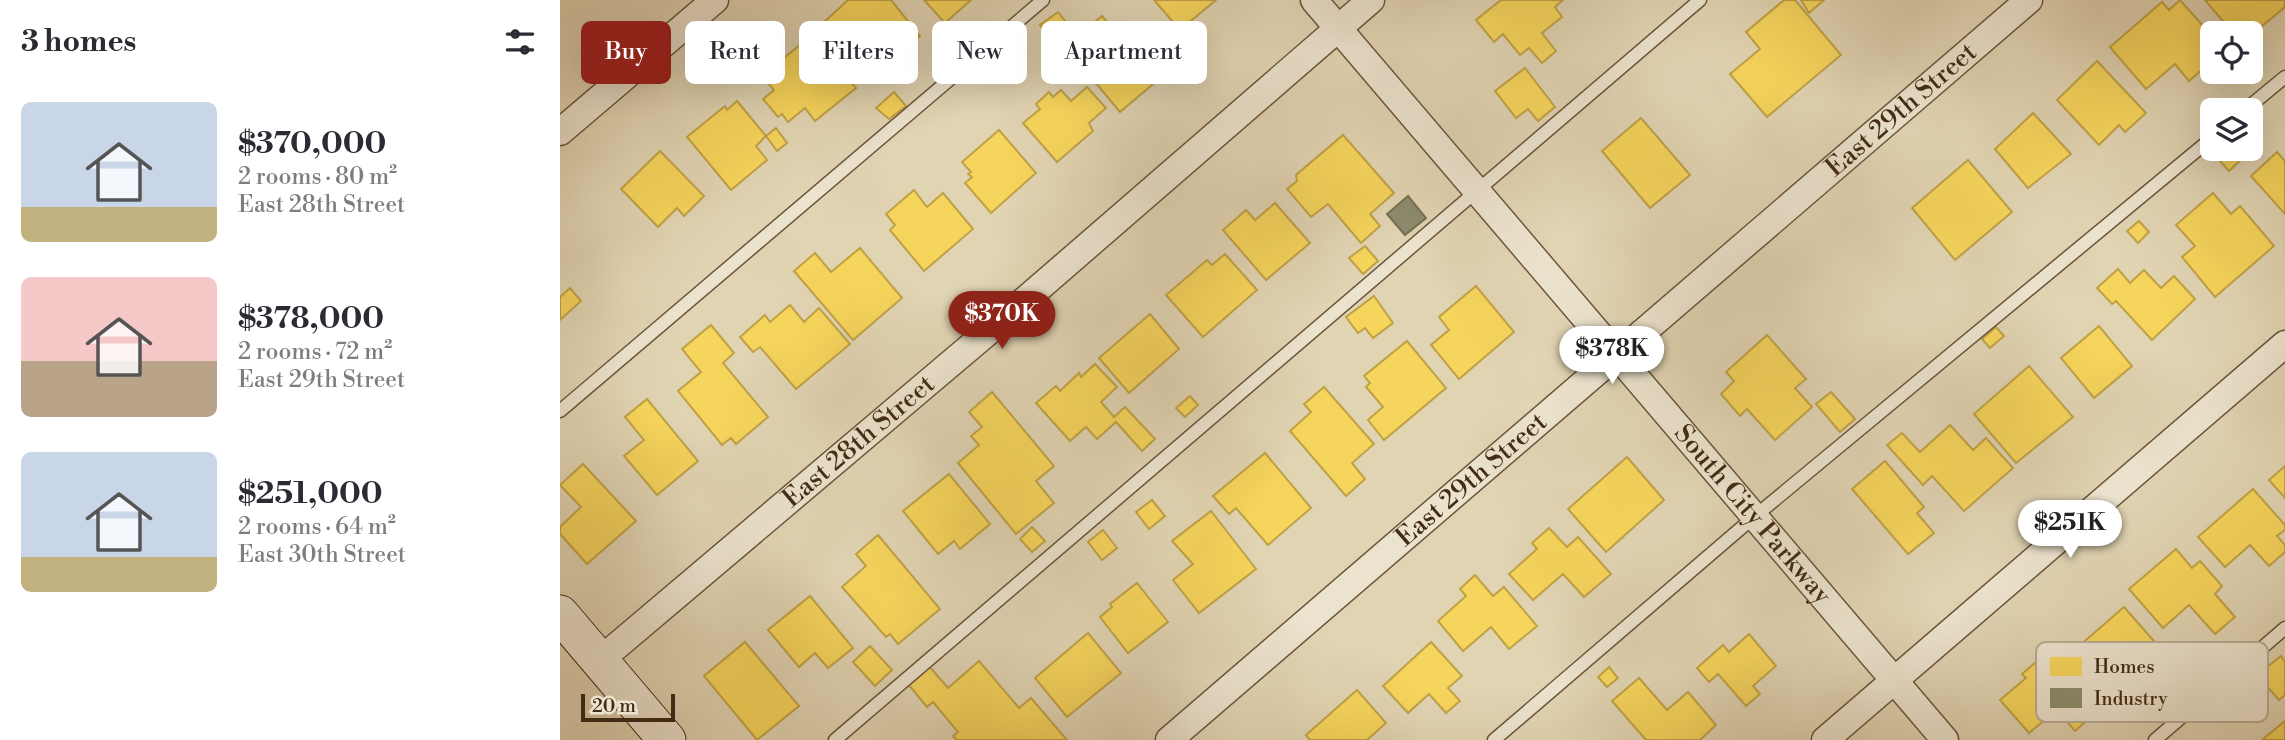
<!DOCTYPE html>
<meta charset="utf-8">
<style>
:root{--surface:#fff;--page:#f7f7f7;--text:#2b2b33;--muted:#7c7c81;--accent:#8f2418}
body{margin:0;font-family:"Libre Bodoni",serif;background:var(--page);color:var(--text);height:100vh;display:flex;flex-direction:column;font-size:26px;white-space:nowrap}
*{box-sizing:border-box;margin:0}
p{font-size:23px;color:var(--muted)}
.icon{flex:none;width:38px;height:38px;fill:none;stroke:currentColor;stroke-width:2;stroke-linecap:round;stroke-linejoin:round}
.map{position:relative;flex:1;overflow:hidden}
.side{display:flex;flex-direction:column;background:var(--surface);width:560px}
.side>*{flex:none}
.banner{position:absolute;left:21px;top:21px;width:665px;height:63px;display:flex;gap:14px}
.tools{position:absolute;left:1640px;top:21px;display:grid;gap:14px}
.tools a{display:grid;place-items:center;width:63px;height:63px;border-radius:10px;background:var(--surface);box-shadow:0 7px 28px #0002;font-size:35px}
.scale{position:absolute;left:21px;bottom:18px;width:94px;box-sizing:border-box;padding-left:7px;border:4px solid #422c14;border-top:0;font-size:19px;line-height:24px;white-space:nowrap;color:#422c14;-webkit-text-stroke:5px #ece3ce;paint-order:stroke}
.price{position:absolute;translate:-50% -60px;padding:0 16px;border-radius:24px;background:#fff;color:#222;font-size:23px;line-height:46px;filter:drop-shadow(0 2px 4px #0008)}
.price::after{content:'';position:absolute;left:50%;top:42px;width:21px;height:16px;margin-left:-10px;background:inherit;clip-path:polygon(0 0,100% 0,50% 100%)}
.price.selected{background:var(--accent);color:#fff}
ul{padding:0;list-style:none}
li{display:flex;align-items:center;gap:21px;height:175px;padding:0 21px}
li span{display:grid;place-items:center;flex:none;width:196px;height:140px;border-radius:10px;color:#555}
li>.icon{margin-inline-start:auto}
span .icon{width:84px;height:84px;fill:#fffc;stroke-width:1}
li b{font-size:30px}
h2{display:flex;justify-content:space-between;align-items:center;height:84px;padding:0 21px;font-size:30px}
.chip{padding:0 24px;border-radius:10px;background:var(--surface);box-shadow:0 7px 28px #0002;font-size:24px;line-height:63px}
.chip.selected{background:var(--accent);color:#fff}
main{display:flex;flex:1;min-height:0}
.map>svg:first-child{display:block}
.homes{fill:#f6d55c;stroke:#c0a246;stroke-width:2}
.industry{fill:#8c8c6e;stroke:#766f53;stroke-width:2}
.lines{fill:none;stroke-linecap:round;stroke-linejoin:round}
.lane-casing{stroke:#6a563c;stroke-width:15}
.street-casing{stroke:#6a563c;stroke-width:29}
.secondary-casing{stroke:#422c14;stroke-width:39}
.lane{stroke:#ece3ce;stroke-width:12}
.street{stroke:#ece3ce;stroke-width:26}
.secondary{stroke:#ece3ce;stroke-width:37}
.labels{text-anchor:middle;dominant-baseline:central;stroke-width:7;stroke-linejoin:round;paint-order:stroke}
.street-label{font-size:26px;fill:#422c14;stroke:#ece3ce}
.key{fill:#ece3ce;stroke:#b9ac96;stroke-width:2}
.key-label{font-size:19px;fill:#422c14}
</style>
<main>
<section class="side">
<h2>3 homes<svg class="icon" aria-label="filters" viewBox="0 0 24 24"><path d="M4 7h16M4 17h16"/><circle cx="9" cy="7" r="2"/><circle cx="15" cy="17" r="2"/></svg></h2>
<ul>
<li><span style="background:linear-gradient(#c9d6e8 75%,#c2b280 0)"><svg class="icon" aria-label="home" viewBox="0 0 24 24"><path d="M3 11l9-7 9 7M6 9v11h12V9"/></svg></span><div><b>$370,000</b><p>2 rooms · 80 m²</p><p>East 28th Street</p></div></li>
<li><span style="background:linear-gradient(#f6c9c9 60%,#b9a48a 0)"><svg class="icon" aria-label="home" viewBox="0 0 24 24"><path d="M3 11l9-7 9 7M6 9v11h12V9"/></svg></span><div><b>$378,000</b><p>2 rooms · 72 m²</p><p>East 29th Street</p></div></li>
<li><span style="background:linear-gradient(#c9d6e8 75%,#c2b280 0)"><svg class="icon" aria-label="home" viewBox="0 0 24 24"><path d="M3 11l9-7 9 7M6 9v11h12V9"/></svg></span><div><b>$251,000</b><p>2 rooms · 64 m²</p><p>East 30th Street</p></div></li>
</ul>
</section>
<div class="map">
<svg width="1725" height="740" viewBox="0 0 1725 740">
<rect width="100%" height="100%" fill="#e1d4b3"/>
<filter id="stains"><feTurbulence type="fractalNoise" baseFrequency=".00286" numOctaves="4"/><feColorMatrix values="0 0 0 0 .2 0 0 0 0 .09 0 0 0 0 .02 0 0 0 .5 -.17"/></filter>
<radialGradient id="worn" r=".72"><stop offset=".6" stop-color="#630" stop-opacity="0"/><stop offset="1" stop-color="#630" stop-opacity=".3"/></radialGradient>
<g class="homes">
<polygon points="288,0 331,0 360,36 330,60 316,45 296,64 263,23"/>
<polygon points="364,0 411,0 385,23"/>
<polygon points="594,0 656,0 620,30"/>
<polygon points="941,0 1003,0 995,7 1002,17 982,33 996,51 982,63 969,48 960,55 943,34 934,42 916,20"/>
<polygon points="1224,0 1235,0 1281,55 1207,117 1170,74 1200,49 1186,32"/>
<polygon points="1241,0 1264,0 1249,13"/>
<polygon points="1620,0 1652,36 1652,61 1629,81 1615,64 1586,89 1550,47 1602,2 1609,10"/>
<polygon points="1645,0 1725,0 1725,7 1690,36 1690,33 1673,33"/>
<polygon points="498,12 513,31 496,45 480,25"/>
<polygon points="542,16 565,43 578,32 589,46 598,39 618,63 560,112 506,47"/>
<polygon points="252,35 296,88 255,121 245,108 228,122 222,114 218,117 203,99 214,90 202,76"/>
<polygon points="1537,61 1586,113 1565,132 1559,125 1539,145 1497,100"/>
<polygon points="965,68 995,107 978,121 968,109 956,118 935,91"/>
<polygon points="527,87 546,108 529,123 533,131 497,162 463,123 480,109 476,104 489,92 493,97 501,90 511,101"/>
<polygon points="334,92 346,106 329,119 316,108"/>
<polygon points="177,101 206,136 196,146 207,160 171,190 127,137 165,106 167,110"/>
<polygon points="1473,113 1511,154 1468,188 1435,149"/>
<polygon points="1081,118 1130,175 1090,208 1042,151"/>
<polygon points="216,128 227,143 217,151 206,136"/>
<polygon points="439,130 476,173 431,213 405,183 412,177 408,174 411,172 402,162"/>
<polygon points="783,135 834,193 810,214 820,226 801,243 768,204 751,217 727,189 737,181 736,175"/>
<polygon points="1657,149 1684,149 1688,153 1669,171 1653,153"/>
<polygon points="100,151 144,196 124,216 117,208 98,227 61,189"/>
<polygon points="1717,152 1725,161 1725,214 1691,176"/>
<polygon points="1408,160 1452,212 1395,260 1352,208"/>
<polygon points="354,190 367,207 383,193 413,229 364,271 330,230 335,225 326,214"/>
<polygon points="1653,193 1671,214 1680,206 1714,246 1655,297 1622,257 1635,246 1616,225"/>
<polygon points="715,203 750,243 706,280 663,230 686,210 695,220"/>
<polygon points="1579,221 1589,232 1578,243 1567,231"/>
<polygon points="805,246 818,261 803,274 789,258"/>
<polygon points="300,248 342,298 293,340 234,271 255,253 271,272"/>
<polygon points="665,254 697,290 643,337 606,295 647,260 652,265"/>
<polygon points="1558,269 1570,283 1584,270 1601,288 1614,276 1635,299 1592,340 1556,301 1552,304 1537,288"/>
<polygon points="916,286 954,332 899,379 871,345 889,330 879,317"/>
<polygon points="10,288 21,301 0,320 0,297"/>
<polygon points="814,296 833,323 813,338 805,328 798,333 786,317"/>
<polygon points="230,305 244,322 259,308 290,344 236,389 200,347 193,352 180,337 205,315 210,322"/>
<polygon points="590,314 619,349 569,393 539,358"/>
<polygon points="151,325 174,353 163,363 208,417 176,444 171,438 162,445 118,391 141,372 122,349"/>
<polygon points="1539,326 1572,366 1534,398 1501,358"/>
<polygon points="1436,327 1444,336 1430,348 1422,339"/>
<polygon points="1207,335 1246,379 1235,388 1252,407 1215,440 1187,409 1180,416 1161,394 1174,381 1166,372"/>
<polygon points="847,341 886,388 824,440 808,420 823,407 806,387 810,383 804,376"/>
<polygon points="535,364 557,387 541,402 554,417 565,407 595,439 582,451 556,422 537,439 526,427 510,441 476,403 496,386 500,391 519,373 521,377"/>
<polygon points="1469,366 1513,417 1456,463 1414,414"/>
<polygon points="764,387 814,444 792,463 805,479 786,496 730,431 751,412 744,404"/>
<polygon points="432,392 494,466 476,481 494,503 456,534 398,463 419,445 411,436 422,427 409,412"/>
<polygon points="1271,392 1295,419 1280,432 1256,404"/>
<polygon points="630,396 638,405 625,417 616,408"/>
<polygon points="87,399 138,461 97,495 64,456 84,440 65,417"/>
<polygon points="1390,425 1413,450 1426,438 1453,468 1404,511 1372,476 1363,485 1327,445 1342,433 1360,452"/>
<polygon points="705,453 751,508 708,545 676,508 669,514 653,496"/>
<polygon points="1067,457 1104,500 1046,552 1008,509"/>
<polygon points="1325,461 1364,507 1357,513 1374,533 1348,554 1292,489"/>
<polygon points="23,464 76,521 27,564 0,534 0,527 21,507 0,485"/>
<polygon points="1725,466 1725,498 1709,480"/>
<polygon points="389,474 430,524 400,549 394,541 378,554 343,511"/>
<polygon points="1693,489 1725,525 1725,530 1717,536 1725,545 1725,552 1709,566 1690,545 1665,567 1638,537"/>
<polygon points="592,500 605,516 589,529 576,512"/>
<polygon points="651,511 696,569 639,613 613,580 633,564 612,541"/>
<polygon points="472,527 485,541 472,552 460,539"/>
<polygon points="989,528 1007,547 1018,537 1051,574 1024,597 1003,574 973,600 949,574 977,549 972,543"/>
<polygon points="543,530 557,548 542,560 528,542"/>
<polygon points="318,535 380,609 338,644 330,634 326,637 282,587 306,566 296,554"/>
<polygon points="1616,549 1632,568 1640,561 1662,586 1655,594 1675,617 1655,634 1629,605 1603,628 1569,589"/>
<polygon points="915,575 933,596 944,587 977,626 949,649 931,627 903,651 878,621 906,596 900,589"/>
<polygon points="577,583 608,622 568,653 540,617 552,607 550,604"/>
<polygon points="250,596 293,648 268,668 255,653 239,667 208,630"/>
<polygon points="1564,607 1608,657 1581,681 1564,662 1539,684 1511,653"/>
<polygon points="528,633 561,673 507,717 475,678"/>
<polygon points="1189,634 1216,666 1193,686 1200,694 1186,706 1158,674 1149,682 1137,668 1163,645 1169,652"/>
<polygon points="185,642 239,706 197,740 144,676"/>
<polygon points="871,642 902,676 888,688 900,701 886,713 869,694 848,713 823,686"/>
<polygon points="310,646 332,670 315,686 293,662"/>
<polygon points="1491,649 1541,708 1515,731 1497,710 1469,733 1440,700 1466,678 1462,674"/>
<polygon points="1721,656 1725,662 1725,695 1719,700 1697,675"/>
<polygon points="419,661 459,708 471,698 507,740 397,740 393,736 398,732 373,702 367,707 348,684 369,666 388,688"/>
<polygon points="1049,667 1058,678 1047,687 1038,677"/>
<polygon points="1079,678 1107,710 1128,692 1156,725 1140,740 1086,740 1052,701"/>
<polygon points="797,690 826,723 807,740 750,740 746,735"/>
<polygon points="1725,721 1725,740 1702,740"/>
</g>
<polygon class="industry" points="848,196 866,218 845,235 827,214"/>
<g class="lines">
<defs>
<g id="lane">
<polyline points="1685,110 1725,77"/>
<polyline points="0,411 483,0"/>
<polyline points="275,740 1140,0"/>
<polyline points="934,740 1194,517 1652,138"/>
<polyline points="1595,740 1725,628"/>
</g>
<g id="street">
<path id="s1" d="M754,0L1385,740"/>
<polyline points="0,132 155,0"/>
<path id="s2" d="M39,661L435,326L811,0"/>
<path id="s3" d="M609,740L1469,0"/>
<polyline points="1265,740 1725,344"/>
</g>
<polyline id="secondary" points="0,614 107,740"/>
</defs>
<use href="#lane" class="lane-casing"/>
<use href="#street" class="street-casing"/>
<use href="#secondary" class="secondary-casing"/>
<use href="#lane" class="lane"/>
<use href="#street" class="street"/>
<use href="#secondary" class="secondary"/>
</g>
<g class="labels">
<g class="street-label">
<text stroke="none"><textPath href="#s3" startOffset="966">East 29th Street</textPath></text>
<text stroke="none"><textPath href="#s2" startOffset="340">East 28th Street</textPath></text>
<text stroke="none"><textPath href="#s3" startOffset="399">East 29th Street</textPath></text>
<text stroke="none"><textPath href="#s1" startOffset="676">South City Parkway</textPath></text>
</g>
</g>
<rect x="1476" y="642" width="232" height="80" rx="10" class="key"/>
<rect x="1490" y="657" width="32" height="19" fill="#f6d55c"/>
<rect x="1490" y="688" width="32" height="20" fill="#8c8c6e"/>
<g class="key-label">
<text x="1534" y="673">Homes</text>
<text x="1534" y="705">Industry</text>
</g>
<rect width="100%" height="100%" filter="url(#stains)"/>
<rect width="100%" height="100%" fill="url(#worn)"/>
</svg>
<div class="tools">
<a><svg class="icon" aria-label="locate" viewBox="0 0 24 24"><circle cx="12" cy="12" r="6"/><path d="M12 2v4M12 18v4M2 12h4M18 12h4"/></svg></a>
<a><svg class="icon" aria-label="layers" viewBox="0 0 24 24"><path d="M12 4l9 5-9 5-9-5zM3 14l9 5 9-5"/></svg></a>
</div>
<div class="scale">20 m</div>
<b class="price selected" style="left:442px;top:351px">$370K</b>
<b class="price" style="left:1052px;top:386px">$378K</b>
<b class="price" style="left:1510px;top:560px">$251K</b>
<div class="banner">
<a class="chip selected">Buy</a>
<a class="chip">Rent</a>
<a class="chip">Filters</a>
<a class="chip">New</a>
<a class="chip">Apartment</a>
</div>
</div>
</main>
